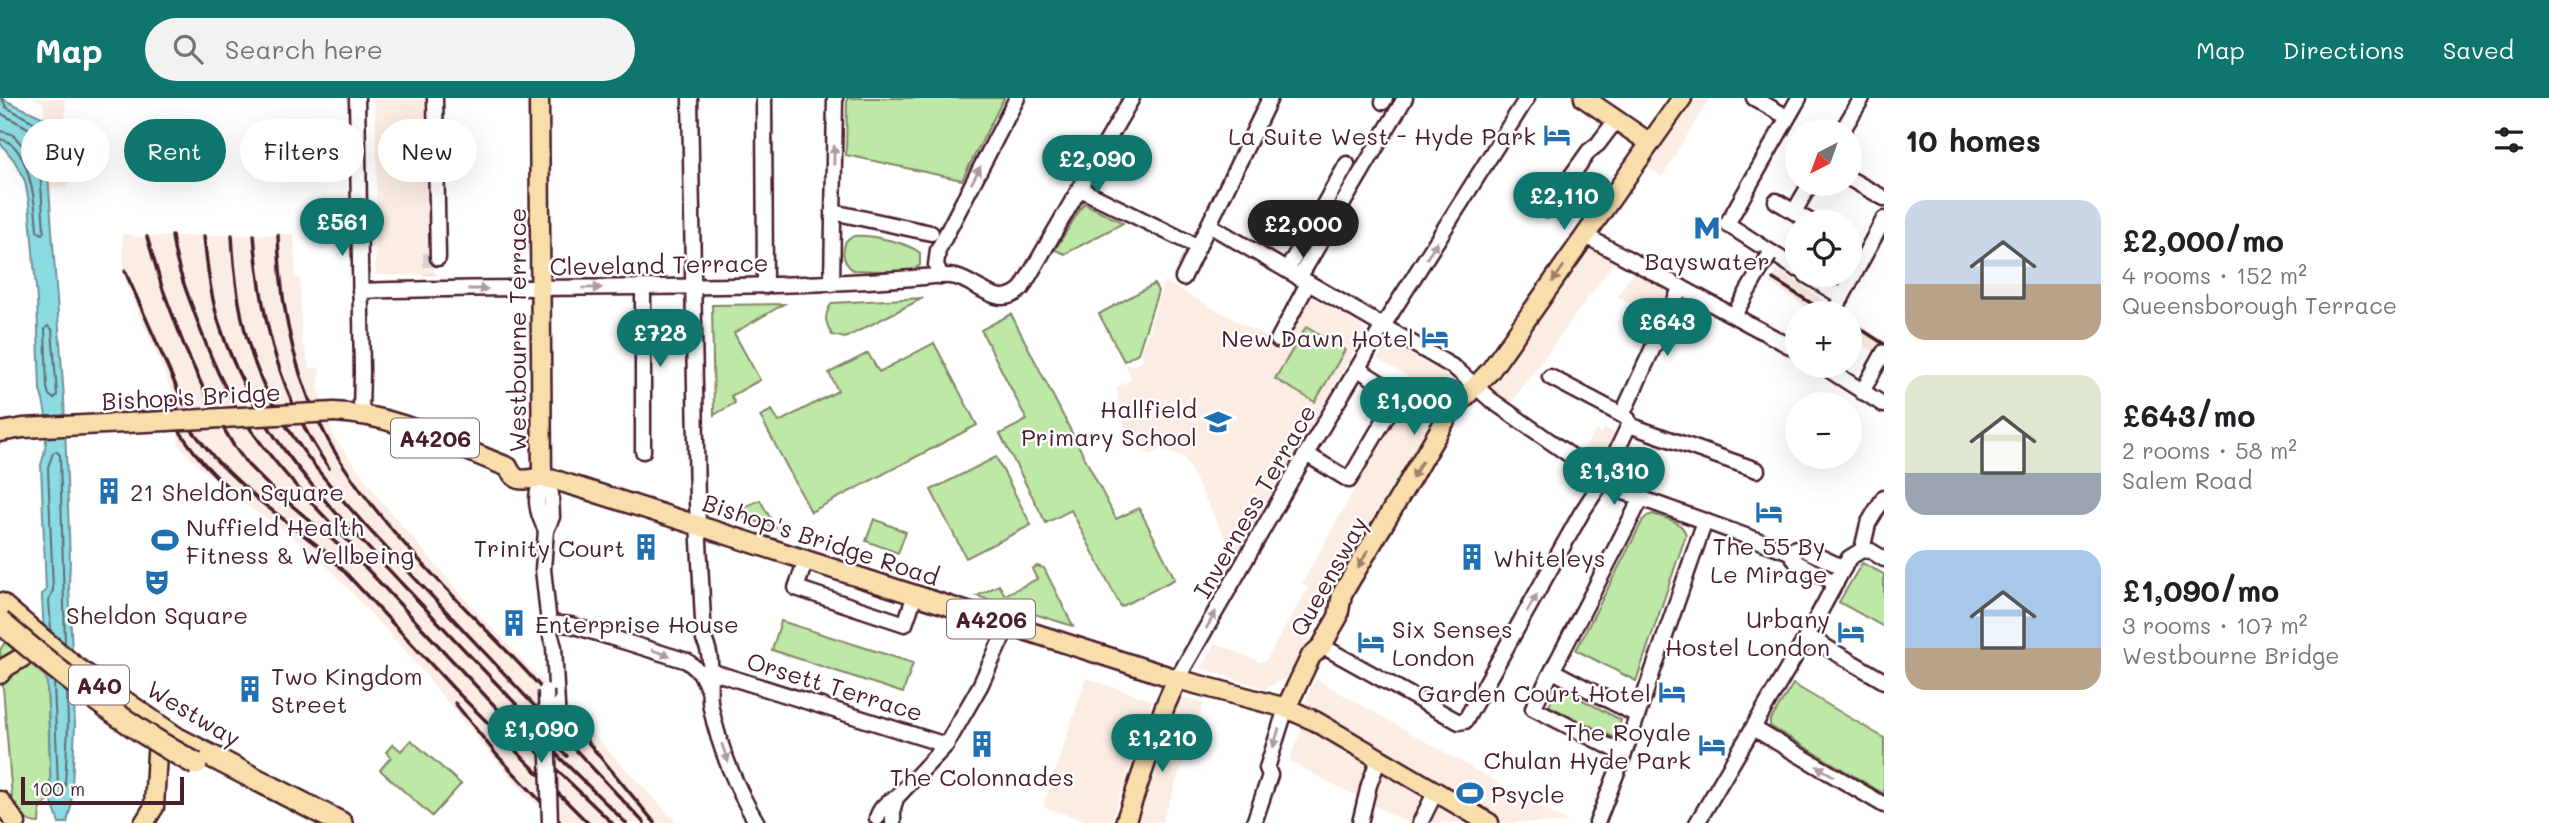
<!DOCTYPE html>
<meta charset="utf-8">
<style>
:root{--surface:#fff;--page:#f2f2f2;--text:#202124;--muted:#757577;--accent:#0f766e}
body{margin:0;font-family:Mali,sans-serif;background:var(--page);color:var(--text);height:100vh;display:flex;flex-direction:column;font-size:26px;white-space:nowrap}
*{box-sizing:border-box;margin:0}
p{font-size:23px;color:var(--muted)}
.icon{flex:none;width:38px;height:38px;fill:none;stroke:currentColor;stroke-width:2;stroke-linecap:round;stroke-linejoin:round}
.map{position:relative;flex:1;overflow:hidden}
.panel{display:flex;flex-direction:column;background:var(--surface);width:665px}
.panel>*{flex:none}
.hud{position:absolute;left:21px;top:21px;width:665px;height:63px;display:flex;gap:14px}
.needle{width:46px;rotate:221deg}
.tools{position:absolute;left:1785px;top:21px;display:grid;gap:14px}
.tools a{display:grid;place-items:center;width:77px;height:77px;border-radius:50%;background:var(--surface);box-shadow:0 7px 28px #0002;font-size:35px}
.scale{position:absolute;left:21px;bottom:18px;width:163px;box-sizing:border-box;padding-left:7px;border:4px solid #4a1f2b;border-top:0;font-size:19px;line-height:24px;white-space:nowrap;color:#4a1f2b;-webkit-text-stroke:5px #fff;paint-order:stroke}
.price{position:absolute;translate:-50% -60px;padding:0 16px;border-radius:24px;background:var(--accent);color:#fff;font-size:23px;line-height:46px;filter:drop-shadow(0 2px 4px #0008)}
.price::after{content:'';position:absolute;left:50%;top:42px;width:21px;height:16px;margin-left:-10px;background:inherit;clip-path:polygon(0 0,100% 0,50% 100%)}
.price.selected{background:#222;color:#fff}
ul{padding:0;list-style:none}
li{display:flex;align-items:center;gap:21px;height:175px;padding:0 21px}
li span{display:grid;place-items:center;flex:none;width:196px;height:140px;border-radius:21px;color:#555}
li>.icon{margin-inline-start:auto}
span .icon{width:84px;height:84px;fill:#fffc;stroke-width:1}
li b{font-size:30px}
h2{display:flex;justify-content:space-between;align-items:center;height:84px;padding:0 21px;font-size:30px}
.pill{padding:0 24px;border-radius:32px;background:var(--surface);box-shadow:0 7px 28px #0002;font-size:24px;line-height:63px}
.pill.selected{background:var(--accent);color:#fff}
header{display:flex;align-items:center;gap:42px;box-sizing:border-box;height:98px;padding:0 35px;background:var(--accent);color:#fff}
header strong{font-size:33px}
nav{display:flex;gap:38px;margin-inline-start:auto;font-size:24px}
.search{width:490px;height:63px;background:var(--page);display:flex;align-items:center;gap:18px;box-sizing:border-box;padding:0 24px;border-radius:38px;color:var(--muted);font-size:26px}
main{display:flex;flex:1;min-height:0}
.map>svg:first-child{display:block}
.built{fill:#fcede4}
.green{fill:#bde8a5;stroke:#848468;stroke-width:2}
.water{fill:#8bdce2;stroke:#719099;stroke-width:2}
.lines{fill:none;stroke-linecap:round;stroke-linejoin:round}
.shore{stroke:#646b74;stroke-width:2}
.minor-tunnel{stroke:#dbd2d5;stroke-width:14;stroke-dasharray:14 7;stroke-linecap:butt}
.minor-casing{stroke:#4a1f2b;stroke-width:19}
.major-casing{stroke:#4a1f2b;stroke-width:23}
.highway-casing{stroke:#4a1f2b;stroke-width:26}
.minor{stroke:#fff;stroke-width:14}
.major{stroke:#f8deab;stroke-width:18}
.highway{stroke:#f8deab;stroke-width:21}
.rail{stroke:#4a1f2b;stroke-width:3.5}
.minor-bridge-casing{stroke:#4a1f2b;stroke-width:19;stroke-linecap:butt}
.major-bridge-casing{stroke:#4a1f2b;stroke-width:23;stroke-linecap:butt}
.highway-bridge-casing{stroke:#4a1f2b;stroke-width:26;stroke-linecap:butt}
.minor-bridge{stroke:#fff;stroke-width:14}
.major-bridge{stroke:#f8deab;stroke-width:18}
.highway-bridge{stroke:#f8deab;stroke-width:21}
.oneway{fill:#ae9aa0}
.oneway2{fill:#a17e6b}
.labels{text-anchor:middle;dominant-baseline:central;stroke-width:5;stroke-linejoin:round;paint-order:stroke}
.shield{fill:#fff;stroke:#80626b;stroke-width:2}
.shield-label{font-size:23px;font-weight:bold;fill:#4a1f2b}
.poi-label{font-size:24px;fill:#4a1f2b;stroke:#fff;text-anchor:end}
.street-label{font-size:24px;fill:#4a1f2b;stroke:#fff}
</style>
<header>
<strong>Map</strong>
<div class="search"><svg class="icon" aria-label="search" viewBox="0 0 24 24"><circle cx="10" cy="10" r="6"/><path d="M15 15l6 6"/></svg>Search here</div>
<nav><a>Map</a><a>Directions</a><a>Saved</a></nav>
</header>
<main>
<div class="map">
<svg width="1884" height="725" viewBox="0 0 1884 725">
<rect width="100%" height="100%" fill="#fff"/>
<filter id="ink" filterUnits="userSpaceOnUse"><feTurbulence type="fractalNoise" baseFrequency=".0143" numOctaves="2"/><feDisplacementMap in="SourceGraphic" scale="14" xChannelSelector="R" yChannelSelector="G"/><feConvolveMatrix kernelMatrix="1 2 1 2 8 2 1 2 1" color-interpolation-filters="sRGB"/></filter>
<g filter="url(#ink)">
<g class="built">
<polygon points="33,0 65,0 68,90 49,91 43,5"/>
<polygon points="374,0 431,0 434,177 375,177 377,58"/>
<polygon points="1693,0 1710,0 1662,79 1647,69"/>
<polygon points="122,135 140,139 294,136 296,180 300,180 302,249 305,249 309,270 320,270 318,289 334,339 385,408 467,503 677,725 556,725 515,685 400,547 323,464 276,426 244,406 197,367 179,347 174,298 126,186 124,175"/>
<polygon points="1587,149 1616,162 1509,308 1486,293 1486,287"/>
<polygon points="1778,172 1829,206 1824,215 1815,215 1770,185"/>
<polygon points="1634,174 1669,192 1656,221 1617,198"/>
<polygon points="1164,183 1281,247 1308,197 1362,228 1363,237 1236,462 1184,359 1160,352 1150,357 1134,344 1119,316 1117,289 1132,281 1125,266 1137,267 1144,261 1141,256"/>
<polygon points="1850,220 1884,243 1878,257 1850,238"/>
<polygon points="1388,244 1447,277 1454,293 1286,580 1265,591 1201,570 1215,545 1260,564 1266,562 1308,490 1302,485 1354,392 1350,390 1414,282 1377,261"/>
<polygon points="1604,330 1618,337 1603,366 1583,352 1596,332 1601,335"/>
<polygon points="1086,580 1152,602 1111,725 1092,725 1043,709"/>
<polygon points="1316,581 1569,725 1502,725 1302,608"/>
<polygon points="1188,600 1204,605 1162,725 1136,725 1174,611 1180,602"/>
<polygon points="1302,630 1368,666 1468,725 1408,725 1289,663"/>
</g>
<g class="green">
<polygon points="847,0 1004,0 962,82 846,57"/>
<polygon points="1084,105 1123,125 1065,156 1055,152"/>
<path d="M854,138C870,136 909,145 920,155V167L911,174L853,172C843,165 841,154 846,143Z"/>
<polygon points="1154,186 1158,193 1138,255 1124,263 1099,216"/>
<path d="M923,200L845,240L832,237C825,224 823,218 832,205Z"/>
<polygon points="784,206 734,235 760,282 731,298 735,305 714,317 712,207"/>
<polygon points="1011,216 1116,421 1139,410 1175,481 1121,509 1071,412 1046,425 1000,336 1027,322 981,232"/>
<polygon points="1306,229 1345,252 1315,304 1275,281"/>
<polygon points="934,245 977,327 811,414 760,318 772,312 779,324 838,293 829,275 868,255 879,274"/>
<polygon points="996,359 1031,427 966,460 931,392"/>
<polygon points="760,402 776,430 730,415"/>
<path d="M1653,416C1666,421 1683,423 1686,437L1636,583L1576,552L1643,422L1647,418Z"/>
<polygon points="874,421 906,434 898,455 866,443"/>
<polygon points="1862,465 1884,476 1884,529 1839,504"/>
<polygon points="1037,468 1044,470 1073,528 977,498 999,487 1005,497 1037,481 1032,471"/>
<polygon points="781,523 913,565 903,595 772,552"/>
<path d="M5,544L47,580L51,701L40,710L39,725C25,725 15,713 12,700L0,552Z"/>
<polygon points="1793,586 1884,640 1884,696 1770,628 1770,623"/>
<polygon points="1560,590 1621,622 1615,640 1549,608 1556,591"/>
<polygon points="411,642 461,686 432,718 380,672 391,659 386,654 393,646 401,653"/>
</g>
<path class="water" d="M0,0L44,20L64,300L70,463L69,486L75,628L71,708L67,725H59L51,701L49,626L42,500V496L46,493L41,367C49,342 48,316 40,292L37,203L29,105L25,83L14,62L0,45Z"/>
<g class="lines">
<g class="shore">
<polyline points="0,15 28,30 30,49 25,50 12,36 0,33"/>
<path d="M0,41C30,45 36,110 37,133L42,136L44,133L37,26L6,9L2,0"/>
<polygon points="48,228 52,231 57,297 54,301 49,297 47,290 45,231"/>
<polyline points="51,533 49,502 53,492 48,369 53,355 56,353 60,357 65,545"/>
<polyline points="54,584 58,688 61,691 65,688 68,628 67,595"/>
</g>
<polyline class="minor-tunnel" points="430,155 430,177"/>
<defs>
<g id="minor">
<polyline points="357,0 362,273 361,315"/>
<polyline points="435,0 438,160"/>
<path d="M690,0L697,404L704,542C716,562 706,587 711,610C719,649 737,692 757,725"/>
<polyline points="764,0 765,188"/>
<polyline points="1754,0 1780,15"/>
<polyline points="1383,4 1385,0"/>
<polyline points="1842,33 1862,0"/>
<polyline points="1850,81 1884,100"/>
<polyline points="1080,91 1198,149"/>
<polyline points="1776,103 1811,124"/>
<polyline points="1547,112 1589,53 1598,46 1616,22"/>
<polyline points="833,114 931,135"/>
<polyline points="1794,114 1810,86"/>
<polyline points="1209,127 1455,270 1491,302 1621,393 1790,454 1796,450 1801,450 1844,470"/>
<polyline points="1586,138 1797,252"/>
<polyline points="1797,171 1727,126 1799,0"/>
<polyline points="1287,172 1347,66"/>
<polyline points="1806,177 1842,199"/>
<polyline points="941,178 936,167 938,152 1017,0"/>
<polyline points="1183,180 1270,0"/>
<polyline points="1299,180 1405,0"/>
<polyline points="832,186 835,0"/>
<polyline points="643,189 643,353"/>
<path d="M360,193C545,186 730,194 913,180C927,179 942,176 956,179C979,185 999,213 1022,190L1132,0"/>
<polyline points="1836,210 1884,121"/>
<polyline points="1734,217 1757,177"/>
<polyline points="1278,242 1308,185"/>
<polyline points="1823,268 1884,307"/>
<polyline points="1862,294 1884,254"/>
<polyline points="1622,317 1681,189"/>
<polyline points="1629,327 1757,372"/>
<polyline points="1306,356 1349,382 1399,297 1358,271"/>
<polyline points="542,380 551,396 552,419 546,432 543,471 550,535 554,549 557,608"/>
<path d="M542,380C534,399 536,413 546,432"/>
<polyline points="1862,452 1868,426 1884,399"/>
<polyline points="1790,454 1797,465 1836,485"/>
<polyline points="806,462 796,490 905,526 915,497"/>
<polyline points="549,525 571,527 687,563 700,574 708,590"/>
<polyline points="1807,538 1884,583"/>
<polyline points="1322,548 1459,624 1465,623 1582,414 1603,382 1629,327 1628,321 1622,317 1550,279"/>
<polyline points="710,573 946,647"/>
<polyline points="1553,573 1637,617"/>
<polyline points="1177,581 1306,356 1383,228 1527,0"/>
<polyline points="1753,630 1884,707"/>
<polyline points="1624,656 1533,610 1641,401"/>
<path d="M877,720C880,710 886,704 896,700L946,647L980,588L1008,527"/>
<polyline points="893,725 893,710 896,700"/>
<polyline points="1254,725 1270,677 1267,670 1286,610"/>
<polyline points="1360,725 1369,687 1379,660"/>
<polyline points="1420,725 1436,693"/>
<polyline points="1597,725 1624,656 1705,423"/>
<polyline points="1697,725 1807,538 1849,460 1862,452 1871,453 1884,461"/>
</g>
<g id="major">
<polyline points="539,0 542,380"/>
<polyline points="1584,0 1650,45"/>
<path d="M334,314C395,316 451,347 508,369C517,388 526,380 542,380C554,380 569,387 581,390L1177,581L1286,610L1315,623L1489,725"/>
<polyline points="0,334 23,330 166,323"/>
<polyline points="0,576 6,569 23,559"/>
<polyline points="1286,610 1311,558 1322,548 1331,531 1338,519 1342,496 1449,316 1490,273 1682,0"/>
<polyline points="0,703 16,725"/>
<polyline points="144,725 154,709 157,655"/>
<polyline points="1125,725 1165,608 1177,581"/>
</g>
<polyline id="highway" points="0,506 75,570 176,640 341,725"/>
</defs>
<use href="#minor" class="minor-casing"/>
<use href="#major" class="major-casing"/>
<use href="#highway" class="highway-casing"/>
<use href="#minor" class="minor"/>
<use href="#major" class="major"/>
<use href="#highway" class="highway"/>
<g class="rail">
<path d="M232,137C235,193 243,246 268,296C302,365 374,437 427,493C499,570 572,647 644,725"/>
<path d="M254,137C261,221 280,300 329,370"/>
<path d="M278,137C280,208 294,279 328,342C373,424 460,503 524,571C570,620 612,674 655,725"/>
<path d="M172,138C175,163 184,187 193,211C208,254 226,299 254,336C282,375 316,410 350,445"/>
<path d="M204,138C207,166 210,194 218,222C253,336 327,405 405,489C459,546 512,603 567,658"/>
<polyline points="147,139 162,189 185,250 215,316 234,348 248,367 270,389 367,471 534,650 612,725"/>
<polyline points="125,173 184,306"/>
<polyline points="1773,181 1825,214"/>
<polyline points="1850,224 1884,246"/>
<polyline points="171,298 185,324 218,364 256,400 327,455 455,592 588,725"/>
<path d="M159,299C181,338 204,373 241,399"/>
<polyline points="455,605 496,656 561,725"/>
<polyline points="555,655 626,725"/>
</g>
<defs>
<g id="minor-bridge">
<polyline points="1757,177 1769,158"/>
<polyline points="1833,215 1836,210"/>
<polyline points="546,593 550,725"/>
<polyline points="557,608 558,642"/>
</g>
<polyline id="major-bridge" points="166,323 334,314"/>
<path id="highway-bridge" d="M0,524C64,578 122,626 196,666"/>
</defs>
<use href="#minor-bridge" class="minor-bridge-casing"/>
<use href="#major-bridge" class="major-bridge-casing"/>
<use href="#highway-bridge" class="highway-bridge-casing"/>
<use href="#minor-bridge" class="minor-bridge"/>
<use href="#major-bridge" class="major-bridge"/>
<use href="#highway-bridge" class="highway-bridge"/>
</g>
<defs><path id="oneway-solid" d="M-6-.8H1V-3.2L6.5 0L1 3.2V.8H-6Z" transform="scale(1.75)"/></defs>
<g class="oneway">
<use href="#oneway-solid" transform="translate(834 57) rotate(-89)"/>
<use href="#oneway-solid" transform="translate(976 77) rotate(-62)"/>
<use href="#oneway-solid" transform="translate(1432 152) rotate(-58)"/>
<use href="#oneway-solid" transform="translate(592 190) rotate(-1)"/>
<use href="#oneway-solid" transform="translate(478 191)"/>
<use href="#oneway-solid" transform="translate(1532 505) rotate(-61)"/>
<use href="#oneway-solid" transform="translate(1211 522) rotate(-61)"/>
<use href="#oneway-solid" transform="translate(661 555) rotate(18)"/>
<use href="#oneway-solid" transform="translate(1276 640) rotate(107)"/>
<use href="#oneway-solid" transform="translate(725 655) rotate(70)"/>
<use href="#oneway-solid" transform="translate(1825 673) rotate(-149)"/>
</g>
<g class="oneway2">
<use href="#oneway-solid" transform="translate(1558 176) rotate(125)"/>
<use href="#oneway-solid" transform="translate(1417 372) rotate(120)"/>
<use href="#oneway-solid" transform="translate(1363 461) rotate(120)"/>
</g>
</g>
<defs>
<symbol id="hotel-bare" viewBox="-9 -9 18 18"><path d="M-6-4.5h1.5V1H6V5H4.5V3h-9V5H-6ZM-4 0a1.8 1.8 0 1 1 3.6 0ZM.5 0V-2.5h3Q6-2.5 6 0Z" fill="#1f6fb2" stroke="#fff" stroke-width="2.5" paint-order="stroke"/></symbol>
<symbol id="metro-bare" viewBox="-9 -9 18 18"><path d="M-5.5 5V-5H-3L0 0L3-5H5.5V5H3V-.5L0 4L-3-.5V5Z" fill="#1f6fb2" stroke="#fff" stroke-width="2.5" paint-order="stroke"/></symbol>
<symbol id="school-bare" viewBox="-9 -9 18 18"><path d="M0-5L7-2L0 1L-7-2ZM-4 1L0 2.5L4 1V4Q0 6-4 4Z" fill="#1f6fb2" stroke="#fff" stroke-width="2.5" paint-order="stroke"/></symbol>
<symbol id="building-bare" viewBox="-9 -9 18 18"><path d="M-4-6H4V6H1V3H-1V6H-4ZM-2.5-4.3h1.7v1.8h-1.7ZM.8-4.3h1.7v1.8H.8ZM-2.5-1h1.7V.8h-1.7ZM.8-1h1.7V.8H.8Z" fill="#1f6fb2" stroke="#fff" stroke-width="2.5" paint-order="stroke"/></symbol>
<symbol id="stadium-bare" viewBox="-9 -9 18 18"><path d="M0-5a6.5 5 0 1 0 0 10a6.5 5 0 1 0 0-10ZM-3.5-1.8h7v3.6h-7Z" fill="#1f6fb2" stroke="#fff" stroke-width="2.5" paint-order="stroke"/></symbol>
<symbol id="theatre-bare" viewBox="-9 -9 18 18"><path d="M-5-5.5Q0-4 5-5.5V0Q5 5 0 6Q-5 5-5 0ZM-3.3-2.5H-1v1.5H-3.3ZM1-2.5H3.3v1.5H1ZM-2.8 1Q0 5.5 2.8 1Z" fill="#1f6fb2" stroke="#fff" stroke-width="2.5" paint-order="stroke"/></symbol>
</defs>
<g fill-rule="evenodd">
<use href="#hotel-bare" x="1538" y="18" width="38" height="38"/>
<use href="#metro-bare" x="1688" y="111" width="38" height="38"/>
<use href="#hotel-bare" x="1416" y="220" width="38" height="38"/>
<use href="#school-bare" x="1199" y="305" width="38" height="38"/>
<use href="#building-bare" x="90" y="374" width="38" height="38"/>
<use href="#hotel-bare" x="1750" y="395" width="38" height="38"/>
<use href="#stadium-bare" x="146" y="423" width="38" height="38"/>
<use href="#building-bare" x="627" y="430" width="38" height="38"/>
<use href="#building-bare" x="1453" y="440" width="38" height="38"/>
<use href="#theatre-bare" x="138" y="465" width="38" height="38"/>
<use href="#building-bare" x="495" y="506" width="38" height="38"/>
<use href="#hotel-bare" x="1832" y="515" width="38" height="38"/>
<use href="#hotel-bare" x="1352" y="525" width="38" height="38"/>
<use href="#building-bare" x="231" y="572" width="38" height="38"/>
<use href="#hotel-bare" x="1653" y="575" width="38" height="38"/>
<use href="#building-bare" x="963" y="627" width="38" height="38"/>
<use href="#hotel-bare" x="1693" y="628" width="38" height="38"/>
<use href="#stadium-bare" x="1451" y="676" width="38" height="38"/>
</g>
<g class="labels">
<g class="shield">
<rect x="391" y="320.5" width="88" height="39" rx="5"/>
<rect x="947" y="501.5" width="88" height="39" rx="5"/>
<rect x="69" y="567.5" width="60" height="39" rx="5"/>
</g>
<g class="shield-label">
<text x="435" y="340">A4206</text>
<text x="991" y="521">A4206</text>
<text x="99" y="587">A40</text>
</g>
<g class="poi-label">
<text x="1536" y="37">La Suite West - Hyde Park</text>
<text x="1707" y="162" text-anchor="middle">Bayswater</text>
<text x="1414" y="239">New Dawn Hotel</text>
<text x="1197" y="310">Hallfield<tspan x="1197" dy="28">Primary School</tspan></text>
<text x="130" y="393" text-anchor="start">21 Sheldon Square</text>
<text x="186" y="428" text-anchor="start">Nuffield Health<tspan x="186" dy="28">Fitness &amp; Wellbeing</tspan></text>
<text x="1769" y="447" text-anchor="middle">The 55 By<tspan x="1769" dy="28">Le Mirage</tspan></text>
<text x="625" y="449">Trinity Court</text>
<text x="1493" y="459" text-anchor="start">Whiteleys</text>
<text x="157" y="516" text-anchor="middle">Sheldon Square</text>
<text x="1830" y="520">Urbany<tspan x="1830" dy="28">Hostel London</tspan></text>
<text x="535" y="525" text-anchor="start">Enterprise House</text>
<text x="1392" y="530" text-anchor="start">Six Senses<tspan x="1392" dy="28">London</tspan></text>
<text x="271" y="577" text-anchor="start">Two Kingdom<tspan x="271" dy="28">Street</tspan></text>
<text x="1651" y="594">Garden Court Hotel</text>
<text x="1691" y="633">The Royale<tspan x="1691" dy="28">Chulan Hyde Park</tspan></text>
<text x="982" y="678" text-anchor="middle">The Colonnades</text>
<text x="1491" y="695" text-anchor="start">Psycle</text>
</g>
<g class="street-label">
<text transform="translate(659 166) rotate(-1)">Cleveland Terrace</text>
<text transform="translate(516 232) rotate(-90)">Westbourne Terrace</text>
<text transform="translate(191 298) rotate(-3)">Bishop's Bridge</text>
<text transform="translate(1254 403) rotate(-60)">Inverness Terrace</text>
<text transform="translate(821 441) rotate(18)">Bishop's Bridge Road</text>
<text transform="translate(1328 478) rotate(-61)">Queensway</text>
<text transform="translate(835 588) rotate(17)">Orsett Terrace</text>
<text transform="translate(194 615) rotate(31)">Westway</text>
</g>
</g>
</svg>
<div class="tools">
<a><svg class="needle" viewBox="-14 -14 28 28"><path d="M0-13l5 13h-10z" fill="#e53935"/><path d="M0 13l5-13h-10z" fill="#757577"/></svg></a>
<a><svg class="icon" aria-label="locate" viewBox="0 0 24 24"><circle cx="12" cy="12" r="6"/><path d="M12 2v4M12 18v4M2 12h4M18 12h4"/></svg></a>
<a>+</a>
<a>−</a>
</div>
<div class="scale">100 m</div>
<b class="price" style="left:1097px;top:97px">£2,090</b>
<b class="price" style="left:1564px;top:134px">£2,110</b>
<b class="price" style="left:342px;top:160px">£561</b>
<b class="price selected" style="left:1303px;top:162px">£2,000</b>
<b class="price" style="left:1667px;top:260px">£643</b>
<b class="price" style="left:660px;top:271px">£728</b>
<b class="price" style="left:1414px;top:339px">£1,000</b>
<b class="price" style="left:1614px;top:409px">£1,310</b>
<b class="price" style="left:541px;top:667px">£1,090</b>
<b class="price" style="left:1162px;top:676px">£1,210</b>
<div class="hud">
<a class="pill">Buy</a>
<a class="pill selected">Rent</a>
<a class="pill">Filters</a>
<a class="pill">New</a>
</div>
</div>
<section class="panel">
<h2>10 homes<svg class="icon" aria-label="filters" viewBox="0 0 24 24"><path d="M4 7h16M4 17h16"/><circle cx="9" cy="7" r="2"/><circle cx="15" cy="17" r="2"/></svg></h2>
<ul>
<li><span style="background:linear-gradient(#c9d6e8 60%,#b9a48a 0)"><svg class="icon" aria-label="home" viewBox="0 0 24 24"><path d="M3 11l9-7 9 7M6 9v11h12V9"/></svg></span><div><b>£2,000/mo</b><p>4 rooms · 152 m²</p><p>Queensborough Terrace</p></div></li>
<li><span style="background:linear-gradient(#dfe7d0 70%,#9aa5b1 0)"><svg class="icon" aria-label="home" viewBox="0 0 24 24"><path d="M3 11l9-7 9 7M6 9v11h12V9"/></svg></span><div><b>£643/mo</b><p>2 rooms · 58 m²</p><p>Salem Road</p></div></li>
<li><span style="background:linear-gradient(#a9c7e8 70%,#b9a48a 0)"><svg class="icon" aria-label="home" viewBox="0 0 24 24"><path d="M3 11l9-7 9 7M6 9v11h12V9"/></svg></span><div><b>£1,090/mo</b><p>3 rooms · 107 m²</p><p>Westbourne Bridge</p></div></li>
</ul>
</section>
</main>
